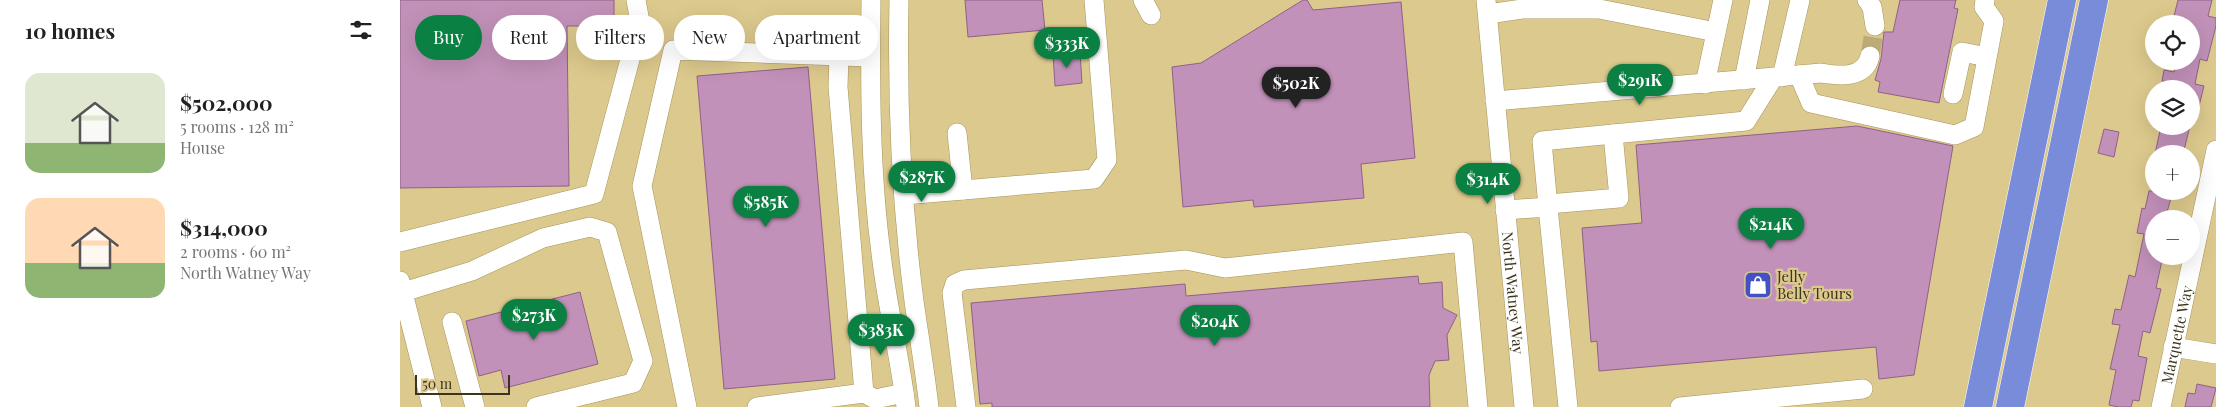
<!DOCTYPE html>
<meta charset="utf-8">
<style>
:root{--surface:#fff;--page:#f6f6f6;--text:#202124;--muted:#757577;--accent:#0b8043}
body{margin:0;font-family:"Playfair Display",serif;background:var(--page);color:var(--text);height:100vh;display:flex;flex-direction:column;font-size:19px;white-space:nowrap}
*{box-sizing:border-box;margin:0}
p{font-size:16px;color:var(--muted)}
.icon{flex:none;width:28px;height:28px;fill:none;stroke:currentColor;stroke-width:2;stroke-linecap:round;stroke-linejoin:round}
.map{position:relative;flex:1;overflow:hidden}
.drawer{display:flex;flex-direction:column;background:var(--surface);width:400px}
.drawer>*{flex:none}
.guide{position:absolute;left:15px;top:15px;width:475px;height:45px;display:flex;gap:10px}
.fabs{position:absolute;left:1745px;top:15px;display:grid;gap:10px}
.fabs a{display:grid;place-items:center;width:55px;height:55px;border-radius:50%;background:var(--surface);box-shadow:0 5px 20px #0002;font-size:25px}
.scale{position:absolute;left:15px;bottom:12px;width:95px;box-sizing:border-box;padding-left:5px;border:2px solid #3c341c;border-top:0;font-size:14px;line-height:18px;white-space:nowrap;color:#3c341c;-webkit-text-stroke:4px #dcc98d;paint-order:stroke}
.price{position:absolute;translate:-50% -42px;padding:0 11px;border-radius:18px;background:var(--accent);color:#fff;font-size:16px;line-height:32px;filter:drop-shadow(0 1px 2px #0008)}
.price::after{content:'';position:absolute;left:50%;top:30px;width:15px;height:11px;margin-left:-8px;background:inherit;clip-path:polygon(0 0,100% 0,50% 100%)}
.price.active{background:#222;color:#fff}
ul{padding:0;list-style:none}
li{display:flex;align-items:center;gap:15px;height:125px;padding:0 25px}
li span{display:grid;place-items:center;flex:none;width:140px;height:100px;border-radius:15px;color:#555}
li>.icon{margin-inline-start:auto}
span .icon{width:60px;height:60px;fill:#fffc;stroke-width:1}
li b{font-size:21px}
h2{display:flex;justify-content:space-between;align-items:center;height:60px;padding:0 25px;font-size:21px}
.tag{padding:0 18px;border-radius:22px;background:var(--surface);box-shadow:0 5px 20px #0002;font-size:18px;line-height:45px}
.tag.active{background:var(--accent);color:#fff}
main{display:flex;flex:1;min-height:0}
.map>svg:first-child{display:block}
.building{fill:#c291b9;stroke:#8f6187}
.lines{fill:none;stroke-linecap:round;stroke-linejoin:round}
.minor-tunnel{stroke:#bcab76;stroke-width:19;stroke-dasharray:19 9;stroke-linecap:butt}
.minor-casing{stroke:#a6945a;stroke-width:20}
.highway-casing{stroke:#fff;stroke-width:29}
.minor{stroke:#fff;stroke-width:19}
.highway{stroke:#798cd9;stroke-width:28}
.labels{text-anchor:middle;dominant-baseline:central;stroke-width:4.5;stroke-linejoin:round;paint-order:stroke}
.poi-label{font-size:15px;fill:#3c341c;stroke:#dcc98d;text-anchor:start}
.street-label{font-size:15px;fill:#3c341c;stroke:#dcc98d}
</style>
<main>
<section class="drawer">
<h2>10 homes<svg class="icon" aria-label="filters" viewBox="0 0 24 24"><path d="M4 7h16M4 17h16"/><circle cx="9" cy="7" r="2"/><circle cx="15" cy="17" r="2"/></svg></h2>
<ul>
<li><span style="background:linear-gradient(#dfe7d0 70%,#8fb573 0)"><svg class="icon" aria-label="home" viewBox="0 0 24 24"><path d="M3 11l9-7 9 7M6 9v11h12V9"/></svg></span><div><b>$502,000</b><p>5 rooms · 128 m²</p><p>House</p></div></li>
<li><span style="background:linear-gradient(#ffd9b3 65%,#8fb573 0)"><svg class="icon" aria-label="home" viewBox="0 0 24 24"><path d="M3 11l9-7 9 7M6 9v11h12V9"/></svg></span><div><b>$314,000</b><p>2 rooms · 60 m²</p><p>North Watney Way</p></div></li>
</ul>
</section>
<div class="map">
<svg width="1816" height="407" viewBox="0 0 1816 407">
<rect width="100%" height="100%" fill="#dcc98d"/>
<g class="building">
<polygon points="0,0 214,0 214,26 167,26 169,186 0,188"/>
<polygon points="565,0 642,0 645,30 568,37"/>
<polygon points="903,0 907,0 913,10 1001,2 1015,158 961,164 964,198 854,207 853,200 783,207 772,67 801,63"/>
<polygon points="1500,0 1556,0 1554,8 1558,9 1539,103 1478,92 1480,82 1475,80 1481,59 1484,32 1493,32"/>
<polygon points="1778,0 1812,0 1808,16 1816,18 1816,26 1807,61 1800,59 1795,84 1804,86 1795,122 1791,122 1791,89 1768,89 1769,82 1762,81 1764,70 1774,72 1776,61 1791,61 1791,24 1782,24 1783,18 1774,16"/>
<polygon points="680,52 682,83 655,86 653,54"/>
<polygon points="408,67 435,379 324,389 297,76"/>
<polygon points="1457,126 1553,146 1514,375 1479,379 1476,347 1199,371 1197,341 1191,342 1182,228 1242,223 1236,145"/>
<polygon points="1761,126 1790,126 1783,154 1755,154"/>
<polygon points="1704,129 1719,132 1714,157 1698,153"/>
<polygon points="1749,191 1773,191 1765,219 1754,219 1754,256 1763,256 1756,288 1761,289 1750,333 1743,331 1738,356 1747,358 1739,401 1733,400 1731,407 1718,407 1709,405 1716,370 1710,369 1720,325 1712,324 1715,309 1721,310 1729,275 1735,277 1744,234 1737,233 1742,208 1745,209"/>
<polygon points="1018,276 1019,284 1042,282 1043,308 1057,315 1047,335 1049,360 1035,361 1029,375 1030,407 592,407 592,403 580,404 571,303 785,284 786,296"/>
<polygon points="180,292 198,364 105,388 101,370 79,376 66,321"/>
<polygon points="1797,384 1816,388 1811,407 1785,407 1788,393 1795,394"/>
</g>
<g class="lines">
<polyline class="minor-tunnel" points="1470,56 1475,26"/>
<defs>
<g id="minor">
<path d="M471,0C470,87 470,175 482,261C488,310 500,358 506,407"/>
<path d="M499,0C497,100 501,201 514,301C519,336 525,372 529,407"/>
<polyline points="743,0 751,15"/>
<path id="s1" d="M1086,0L1124,407"/>
<polyline points="1467,0 1472,7 1475,26"/>
<polyline points="1088,14 1122,9 1199,9 1316,32"/>
<polyline points="439,56 438,87 464,393"/>
<polyline points="1399,75 1411,103 1555,135 1574,127 1594,21 1584,7 1585,0"/>
<polyline points="1382,77 1400,0"/>
<polyline points="1344,80 1360,0"/>
<polyline points="1305,84 1323,0"/>
<polyline points="1553,94 1562,52 1587,57"/>
<path d="M1095,101L1421,73C1439,76 1465,79 1470,56"/>
<polyline points="557,133 563,190"/>
<polyline points="504,195 694,179 707,160 694,0"/>
<polyline points="1148,204 1219,198 1213,134"/>
<polyline points="1148,207 1142,141 1346,121 1373,78"/>
<polyline points="1105,210 1148,207 1168,407"/>
<polyline points="0,242 194,194 240,22 236,0"/>
<polyline points="0,281 32,407"/>
<polyline points="3,292 72,271 143,238 190,227 207,232 243,361 233,383 136,407"/>
<polyline points="52,322 75,407"/>
<polyline points="1773,347 1816,354"/>
<polyline points="287,407 242,186 273,50 470,57"/>
<polyline points="357,407 464,393 475,399 504,393"/>
<polyline points="566,407 552,293 555,284 564,280 786,260 825,268 1063,242 1078,407"/>
<polyline points="1280,407 1463,389"/>
<path id="s2" d="M1761,407L1816,150"/>
</g>
<g id="highway">
<polyline points="1578,407 1662,0"/>
<polyline points="1610,407 1694,0"/>
</g>
</defs>
<use href="#minor" class="minor-casing"/>
<use href="#highway" class="highway-casing"/>
<use href="#minor" class="minor"/>
<use href="#highway" class="highway"/>
</g>
<defs>
<symbol id="shop-square" viewBox="-11 -11 22 22"><rect x="-9" y="-9" width="18" height="18" rx="4" fill="#4351c5" stroke="#dcc98d"/><path d="M-5-2.5h2.3a2.7 3.5 0 0 1 5.4 0H5L5.5 6h-11ZM-1.5-2.5h3a1.5 2.3 0 0 0-3 0Z" fill="#fff"/></symbol>
</defs>
<g fill-rule="evenodd">
<use href="#shop-square" x="1342" y="269" width="32" height="32"/>
</g>
<g class="labels">
<g class="poi-label">
<text x="1377" y="276">Jelly<tspan x="1377" dy="17">Belly Tours</tspan></text>
</g>
<g class="street-label">
<text stroke="none"><textPath href="#s1" startOffset="294">North Watney Way</textPath></text>
<text stroke="none"><textPath href="#s2" startOffset="74">Marquette Way</textPath></text>
</g>
</g>
</svg>
<div class="fabs">
<a><svg class="icon" aria-label="locate" viewBox="0 0 24 24"><circle cx="12" cy="12" r="6"/><path d="M12 2v4M12 18v4M2 12h4M18 12h4"/></svg></a>
<a><svg class="icon" aria-label="layers" viewBox="0 0 24 24"><path d="M12 4l9 5-9 5-9-5zM3 14l9 5 9-5"/></svg></a>
<a>+</a>
<a>−</a>
</div>
<div class="scale">50 m</div>
<b class="price" style="left:667px;top:69px">$333K</b>
<b class="price" style="left:1240px;top:106px">$291K</b>
<b class="price active" style="left:896px;top:109px">$502K</b>
<b class="price" style="left:522px;top:203px">$287K</b>
<b class="price" style="left:1088px;top:205px">$314K</b>
<b class="price" style="left:366px;top:228px">$585K</b>
<b class="price" style="left:1371px;top:250px">$214K</b>
<b class="price" style="left:134px;top:341px">$273K</b>
<b class="price" style="left:815px;top:347px">$204K</b>
<b class="price" style="left:481px;top:356px">$383K</b>
<div class="guide">
<a class="tag active">Buy</a>
<a class="tag">Rent</a>
<a class="tag">Filters</a>
<a class="tag">New</a>
<a class="tag">Apartment</a>
</div>
</div>
</main>
